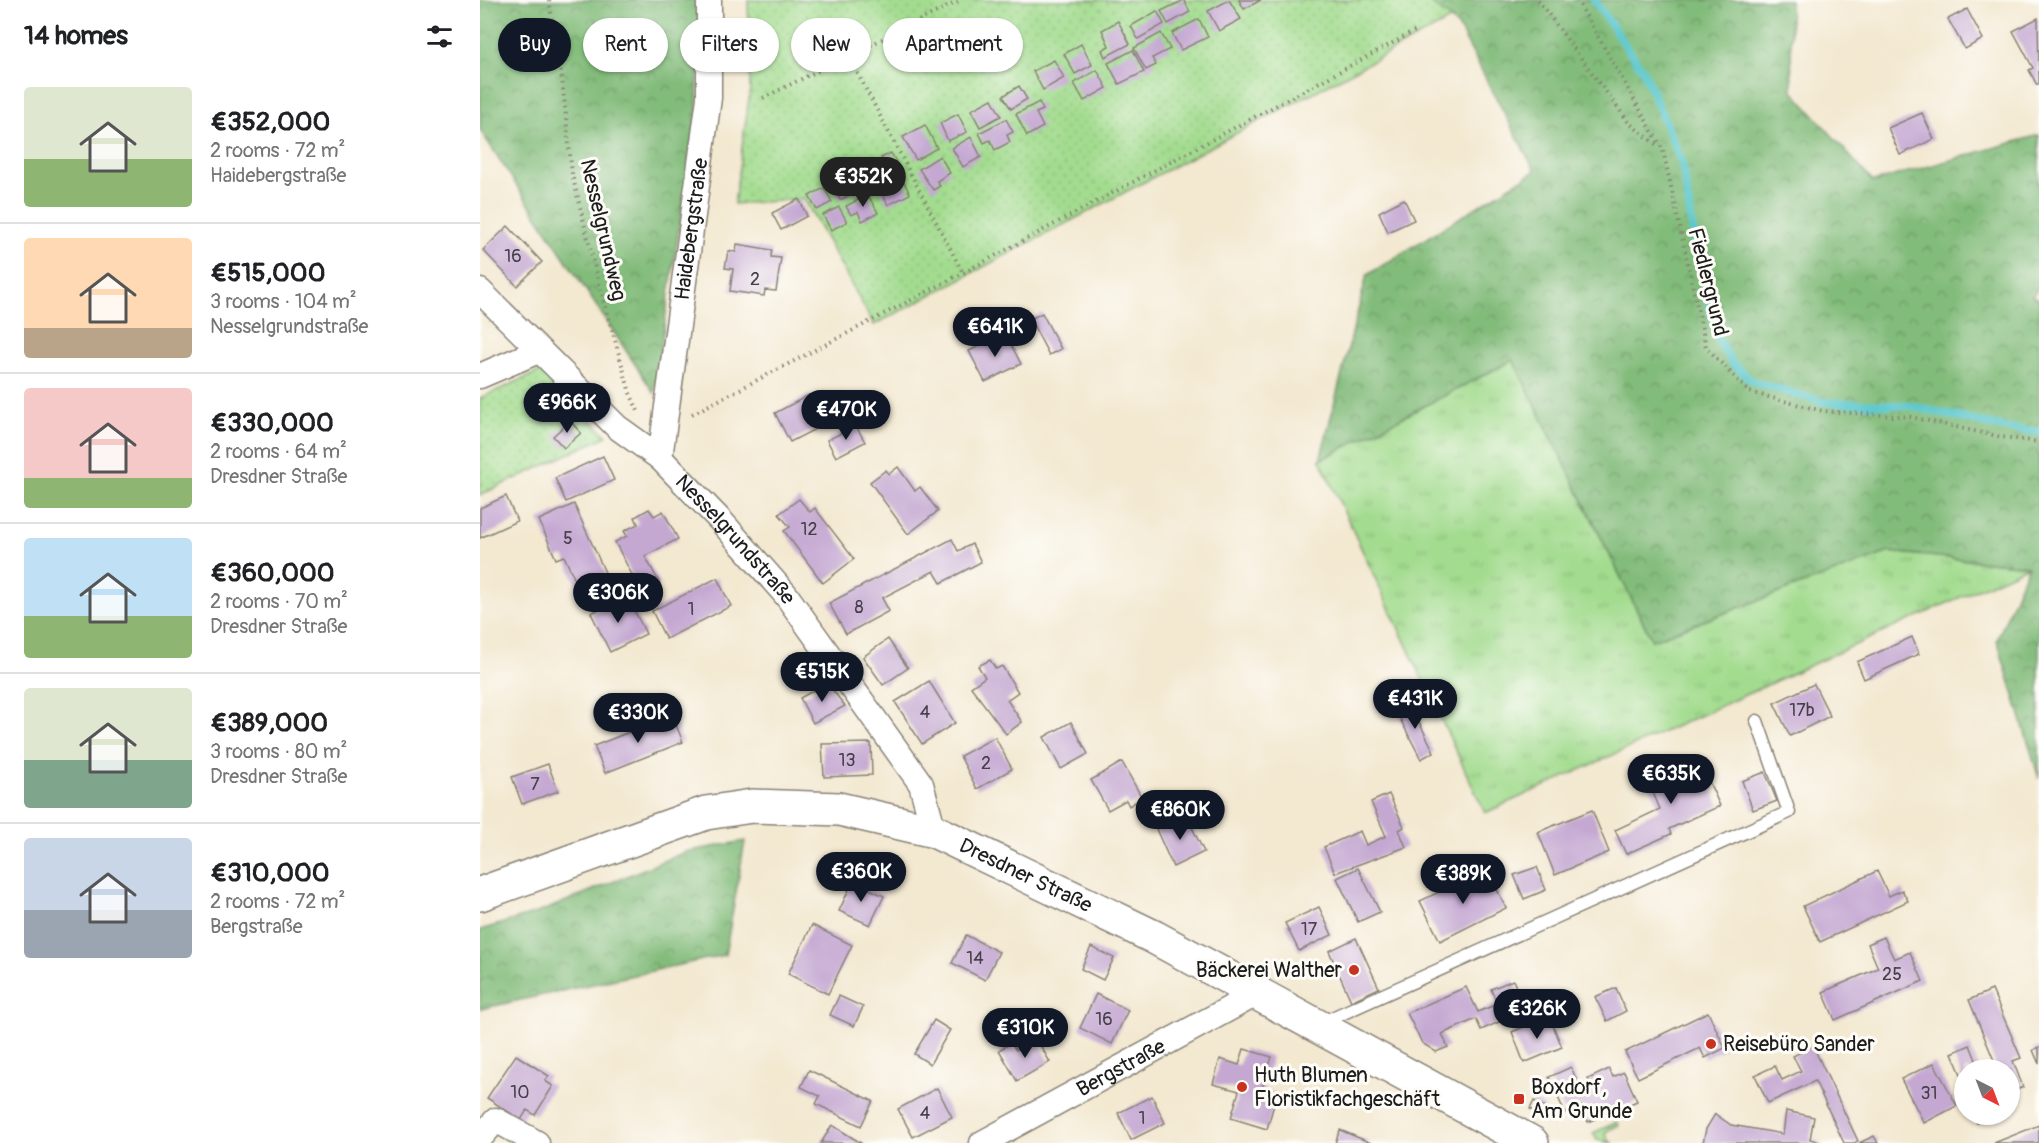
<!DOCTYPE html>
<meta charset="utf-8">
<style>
:root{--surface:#fff;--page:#f2f2f2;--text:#202124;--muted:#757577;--line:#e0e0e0;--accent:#111827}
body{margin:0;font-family:Pangolin,sans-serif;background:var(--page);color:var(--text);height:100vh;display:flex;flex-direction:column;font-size:22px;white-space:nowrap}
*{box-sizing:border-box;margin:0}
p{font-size:20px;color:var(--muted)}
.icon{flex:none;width:33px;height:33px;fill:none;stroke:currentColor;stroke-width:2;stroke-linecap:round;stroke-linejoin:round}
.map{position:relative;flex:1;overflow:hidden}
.sheet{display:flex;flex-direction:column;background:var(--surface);width:480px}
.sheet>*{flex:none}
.hud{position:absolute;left:18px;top:18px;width:570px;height:54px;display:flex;gap:12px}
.needle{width:39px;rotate:138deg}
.controls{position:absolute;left:1474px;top:1059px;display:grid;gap:12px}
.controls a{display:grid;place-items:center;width:66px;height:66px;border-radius:50%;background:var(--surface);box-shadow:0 2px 4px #0004;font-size:30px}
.price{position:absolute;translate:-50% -51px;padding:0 14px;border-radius:21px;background:var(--accent);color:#fff;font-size:20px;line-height:39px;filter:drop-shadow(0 2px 3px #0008)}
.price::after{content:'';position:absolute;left:50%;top:36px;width:18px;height:14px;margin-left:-9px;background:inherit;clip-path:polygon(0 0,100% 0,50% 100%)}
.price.active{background:#222;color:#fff}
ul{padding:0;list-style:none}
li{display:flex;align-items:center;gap:18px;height:150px;padding:0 24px}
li+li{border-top:2px solid var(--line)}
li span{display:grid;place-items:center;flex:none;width:168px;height:120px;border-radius:6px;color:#555}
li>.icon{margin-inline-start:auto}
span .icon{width:72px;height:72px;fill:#fffc;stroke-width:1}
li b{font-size:26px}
h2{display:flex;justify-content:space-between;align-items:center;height:72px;padding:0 24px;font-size:26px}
.tag{padding:0 21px;border-radius:27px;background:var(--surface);box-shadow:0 2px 4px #0004;font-size:21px;line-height:54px}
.tag.active{background:var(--accent);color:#fff}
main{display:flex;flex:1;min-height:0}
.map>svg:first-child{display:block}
.grass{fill:url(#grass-tufts);stroke:#607c56;stroke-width:1.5}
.forest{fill:url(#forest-crowns);stroke:#4f6c4b;stroke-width:1.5}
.garden{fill:url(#garden-dots);stroke:#607c56;stroke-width:1.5}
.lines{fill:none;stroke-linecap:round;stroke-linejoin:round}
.stream{stroke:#5bc8ce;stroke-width:8}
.building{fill:#c4a8d2}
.service-casing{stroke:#888276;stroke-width:15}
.minor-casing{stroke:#888276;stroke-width:27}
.secondary-casing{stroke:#888276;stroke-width:36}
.path{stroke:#888276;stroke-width:4;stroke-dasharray:1.5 4.5;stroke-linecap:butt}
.service{stroke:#fff;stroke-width:12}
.minor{stroke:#fff;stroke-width:24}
.secondary{stroke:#fff;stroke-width:33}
.poi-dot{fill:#c8321e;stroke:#fdfcf7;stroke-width:2}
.labels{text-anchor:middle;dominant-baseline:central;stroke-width:6;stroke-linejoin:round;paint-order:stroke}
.number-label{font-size:18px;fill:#463f4a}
.street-label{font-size:21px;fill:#1c1c1c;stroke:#fdfcf7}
.poi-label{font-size:21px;fill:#1c1c1c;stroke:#fdfcf7;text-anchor:start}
</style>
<main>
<section class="sheet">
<h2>14 homes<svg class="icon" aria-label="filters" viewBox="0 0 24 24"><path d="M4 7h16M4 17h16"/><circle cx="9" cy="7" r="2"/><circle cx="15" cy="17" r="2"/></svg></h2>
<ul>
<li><span style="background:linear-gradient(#dfe7d0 60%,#8fb573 0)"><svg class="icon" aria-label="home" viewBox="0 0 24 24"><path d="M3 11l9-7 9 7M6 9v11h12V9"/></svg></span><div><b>€352,000</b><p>2 rooms · 72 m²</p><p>Haidebergstraße</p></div></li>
<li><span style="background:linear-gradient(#ffd9b3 75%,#b9a48a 0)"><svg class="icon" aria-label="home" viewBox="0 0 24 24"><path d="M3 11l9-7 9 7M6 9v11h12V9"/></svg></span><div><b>€515,000</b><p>3 rooms · 104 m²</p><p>Nesselgrundstraße</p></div></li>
<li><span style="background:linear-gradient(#f6c9c9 75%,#8fb573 0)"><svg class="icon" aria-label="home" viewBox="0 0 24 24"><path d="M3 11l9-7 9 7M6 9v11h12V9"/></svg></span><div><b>€330,000</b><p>2 rooms · 64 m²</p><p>Dresdner Straße</p></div></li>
<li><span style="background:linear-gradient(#bfe0f5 65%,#8fb573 0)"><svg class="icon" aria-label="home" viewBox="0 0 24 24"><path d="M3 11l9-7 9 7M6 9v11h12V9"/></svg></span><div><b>€360,000</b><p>2 rooms · 70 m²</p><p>Dresdner Straße</p></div></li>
<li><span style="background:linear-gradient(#dfe7d0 60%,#7fa58c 0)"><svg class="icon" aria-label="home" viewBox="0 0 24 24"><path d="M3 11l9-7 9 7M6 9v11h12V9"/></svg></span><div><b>€389,000</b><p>3 rooms · 80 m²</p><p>Dresdner Straße</p></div></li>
<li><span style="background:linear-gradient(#c9d6e8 60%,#9aa5b1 0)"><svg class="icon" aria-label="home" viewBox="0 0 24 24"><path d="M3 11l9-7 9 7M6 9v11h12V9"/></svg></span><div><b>€310,000</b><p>2 rooms · 72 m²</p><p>Bergstraße</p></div></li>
</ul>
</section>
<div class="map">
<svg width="1559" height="1143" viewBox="0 0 1559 1143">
<defs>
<pattern id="grass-tufts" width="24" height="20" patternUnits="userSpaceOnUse" patternTransform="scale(1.5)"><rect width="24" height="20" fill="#a3dc8f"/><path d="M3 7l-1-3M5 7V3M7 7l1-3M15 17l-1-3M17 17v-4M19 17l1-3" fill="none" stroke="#8cbc7b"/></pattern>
<pattern id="forest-crowns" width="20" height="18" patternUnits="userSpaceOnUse" patternTransform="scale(1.5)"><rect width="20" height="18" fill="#82bc7a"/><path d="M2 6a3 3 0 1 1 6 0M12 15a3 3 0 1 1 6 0" fill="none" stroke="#6a9863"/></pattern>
<pattern id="garden-dots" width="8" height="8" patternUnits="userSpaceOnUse" patternTransform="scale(1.5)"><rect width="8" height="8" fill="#a3dc8f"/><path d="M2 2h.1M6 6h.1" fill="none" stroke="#8cbc7b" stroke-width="1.8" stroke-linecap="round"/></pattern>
</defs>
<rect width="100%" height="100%" fill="#fdfcf7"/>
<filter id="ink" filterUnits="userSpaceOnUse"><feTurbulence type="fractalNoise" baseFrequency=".0167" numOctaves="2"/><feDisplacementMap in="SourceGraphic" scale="12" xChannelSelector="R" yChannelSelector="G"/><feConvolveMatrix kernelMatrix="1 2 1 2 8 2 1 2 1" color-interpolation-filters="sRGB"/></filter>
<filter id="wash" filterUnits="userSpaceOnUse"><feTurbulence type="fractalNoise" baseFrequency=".008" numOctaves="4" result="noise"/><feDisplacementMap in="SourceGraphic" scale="24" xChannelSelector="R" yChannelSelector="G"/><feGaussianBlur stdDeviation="1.35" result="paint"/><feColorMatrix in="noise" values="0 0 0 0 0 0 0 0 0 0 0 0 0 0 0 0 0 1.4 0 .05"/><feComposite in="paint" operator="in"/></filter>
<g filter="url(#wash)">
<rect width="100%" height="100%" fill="#f3e8d0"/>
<g class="grass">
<polygon points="1033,360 1172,640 1409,552 1549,566 1005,813 840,460"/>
<polygon points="1137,1122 1139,1125 1125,1132 1129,1141 1133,1143 1117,1140 1113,1133"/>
</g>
<g class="forest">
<polygon points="0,0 220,0 217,110 174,393 0,130"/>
<polygon points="946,0 1310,0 1312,90 1393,182 1559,135 1559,287 1552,296 1559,299 1559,778 1517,640 1548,566 1409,552 1172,640 1033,360 840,460 887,275 1055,171 978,26"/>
<polygon points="265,841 245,955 0,1009 0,930 60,912 205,852"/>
</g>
<g class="garden">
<polygon points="268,0 946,0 972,19 394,325 324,199 254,204 270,91"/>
<polygon points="61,371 127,436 0,495 0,398"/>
</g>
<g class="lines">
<polyline class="stream" points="1114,0 1164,72 1202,163 1215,243 1238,339 1252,363 1273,382 1344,402 1432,406 1524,428 1559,432"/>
</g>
<g id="blocks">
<g class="building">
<polygon points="704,0 710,12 688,24 681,11"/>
<polygon points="749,0 761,19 739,31 728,11"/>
<polygon points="759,0 781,0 764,9"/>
<polygon points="1487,9 1503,39 1485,49 1468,19"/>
<polygon points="677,11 684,24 658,39 651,26"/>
<polygon points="1558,18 1559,83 1557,85 1549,70 1553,68 1533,31"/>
<polygon points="719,19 728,37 701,50 692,33"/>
<polygon points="638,21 650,44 625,57 622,50 629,46 622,30"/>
<polygon points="681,33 690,49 672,58 676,65 666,70 654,48"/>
<polygon points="601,44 612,65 595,74 584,54"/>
<polygon points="653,50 664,72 639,84 628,63"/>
<polygon points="574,60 584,78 563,90 553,71"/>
<polygon points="617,70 627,88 604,101 594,83"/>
<polygon points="539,86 547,99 531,109 523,96"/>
<polygon points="512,99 521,116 500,127 491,110"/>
<polygon points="559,102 563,110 556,113 563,127 547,136 536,114"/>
<polygon points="1442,113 1454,139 1420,155 1408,128"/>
<polygon points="478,114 487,132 468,141 460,123"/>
<polygon points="526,119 533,132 527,135 530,142 515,150 510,140 504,143 499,133"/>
<polygon points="445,125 457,148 436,160 423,137"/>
<polygon points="491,137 501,157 483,167 472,148"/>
<polygon points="411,153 421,171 412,176 401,158"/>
<polygon points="460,156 470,173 457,181 460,186 453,190 439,169"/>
<polygon points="361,167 367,179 378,174 384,188 360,200 347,174"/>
<polygon points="421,176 430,194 408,205 399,187"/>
<polygon points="344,188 352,202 337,210 329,196"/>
<polygon points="388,195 398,213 382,221 378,212 371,215 366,206"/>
<polygon points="319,199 327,216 301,230 292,213"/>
<polygon points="924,199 934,220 908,232 899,212"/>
<polygon points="359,207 367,222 351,230 343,215"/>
<polygon points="28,226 62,262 37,286 3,250"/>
<polygon points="257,244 292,250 291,257 301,258 296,291 285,290 284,296 250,291 253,269 245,268 248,251 256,252"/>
<polygon points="562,313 581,349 569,355 550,319"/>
<polygon points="525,333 541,364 505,382 489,351"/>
<polygon points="329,395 345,424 310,442 295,413"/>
<polygon points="90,421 101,433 84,448 73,436"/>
<polygon points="376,426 385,442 356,457 347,440"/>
<polygon points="123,456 134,480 86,502 75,478"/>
<polygon points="418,467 435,491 440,487 458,511 428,534 390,482 406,470 409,474"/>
<polygon points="26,496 37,521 0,538 0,508"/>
<polygon points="319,499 330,512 335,508 374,559 343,583 304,531 310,527 299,514"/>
<polygon points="94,504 128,579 100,591 84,556 76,559 59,520"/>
<polygon points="169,509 174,516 183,511 198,539 165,556 180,584 162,594 135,542 147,536 144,531 158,524 155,517"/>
<polygon points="472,539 478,551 492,544 501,562 461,583 454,571 402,598 409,611 366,634 349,603"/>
<polygon points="237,578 251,606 186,639 172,611"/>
<polygon points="147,596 166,634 130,652 111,613"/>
<polygon points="1432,637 1439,654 1384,679 1377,662"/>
<polygon points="408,639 428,668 403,685 383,657"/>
<polygon points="510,660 516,669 522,666 538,692 527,700 542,722 526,734 491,687 505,677 498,666"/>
<polygon points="449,681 475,723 442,744 415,702"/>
<polygon points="347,683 365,706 333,723 320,698"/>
<polygon points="1334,684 1350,716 1310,736 1294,703"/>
<polygon points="929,702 954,752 941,759 915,709"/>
<polygon points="192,715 203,742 125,773 114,746"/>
<polygon points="591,722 608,754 581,769 564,737"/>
<polygon points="515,737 532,769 497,789 480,756"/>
<polygon points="391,743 392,775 344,777 342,744"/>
<polygon points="1218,758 1240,806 1189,829 1191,834 1146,854 1135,830 1180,809 1168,781"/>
<polygon points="642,762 662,798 649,806 646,800 628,810 611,780"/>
<polygon points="68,764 78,791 42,804 32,777"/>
<polygon points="1285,772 1297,801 1273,810 1262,781"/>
<polygon points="909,794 924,827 919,830 926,847 855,873 844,847 880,831 886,845 906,836 891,802"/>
<polygon points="1112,810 1129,852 1075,875 1058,832"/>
<polygon points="706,815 724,852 693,867 676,829"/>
<polygon points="1057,867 1066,890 1044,899 1034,875"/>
<polygon points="878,868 900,912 878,922 857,878"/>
<polygon points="1007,869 1026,908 960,941 940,901"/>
<polygon points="1397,871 1409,896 1422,890 1428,901 1340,942 1323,906"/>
<polygon points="373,881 404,896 390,925 359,911"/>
<polygon points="839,907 852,935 819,951 805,923"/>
<polygon points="332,925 372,945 348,994 308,974"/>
<polygon points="486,935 519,952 505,980 472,963"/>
<polygon points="1404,937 1414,959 1430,952 1443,981 1355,1020 1343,992 1398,968 1388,944"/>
<polygon points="876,938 899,988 871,1001 849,951"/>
<polygon points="611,947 634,958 623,980 601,969"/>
<polygon points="1033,980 1046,1010 1001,1030 996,1019 962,1034 968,1047 956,1052 942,1043 927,1013 986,987 998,1012 1017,1004 1011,989"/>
<polygon points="1136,988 1146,1011 1127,1021 1115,997"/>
<polygon points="1512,990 1541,1058 1533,1061 1543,1087 1530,1093 1530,1070 1518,1070 1489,1000"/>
<polygon points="616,994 648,1010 632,1044 600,1028"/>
<polygon points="359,996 383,1007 374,1026 350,1015"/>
<polygon points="1228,1012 1245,1048 1225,1058 1220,1048 1158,1078 1145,1052"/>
<polygon points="1069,1016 1082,1047 1044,1063 1032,1032"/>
<polygon points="454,1020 470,1030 450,1064 434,1054"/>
<polygon points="556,1038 570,1062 537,1081 519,1050 531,1043 536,1050"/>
<polygon points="1490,1045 1500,1070 1485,1070 1485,1084 1472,1053"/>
<polygon points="1333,1046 1378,1141 1374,1143 1364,1143 1335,1081 1288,1103 1275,1075 1295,1066 1302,1080 1321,1071 1313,1056"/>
<polygon points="1559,1047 1559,1064 1553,1050"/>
<polygon points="764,1049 792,1057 782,1089 797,1094 787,1129 751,1118 759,1091 733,1084 740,1059 759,1065"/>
<polygon points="36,1055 69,1076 65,1081 73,1086 55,1115 47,1110 41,1120 7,1098"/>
<polygon points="1454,1063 1477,1106 1444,1123 1421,1079"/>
<polygon points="1091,1067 1101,1090 1111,1086 1108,1079 1129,1069 1133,1077 1144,1072 1157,1101 1108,1122 1102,1106 1085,1113 1069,1077"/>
<polygon points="329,1070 393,1101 381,1126 336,1104 340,1096 321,1087"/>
<polygon points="457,1088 472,1117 433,1137 418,1109"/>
<polygon points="672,1096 685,1123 651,1140 638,1113"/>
<polygon points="1054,1101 1065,1107 1060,1115 1050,1109"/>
<polygon points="1306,1111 1334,1117 1330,1139 1343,1143 1223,1143 1226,1129 1235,1114 1251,1125 1303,1134"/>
<polygon points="1494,1114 1517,1114 1517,1115 1497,1123"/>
<polygon points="352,1125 381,1143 341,1143"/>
<polygon points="1559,1125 1559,1143 1514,1143"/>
<polygon points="860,1130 891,1143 855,1143"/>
<polygon points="1394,1136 1398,1143 1379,1143"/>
</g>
</g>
</g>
<g filter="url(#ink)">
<use href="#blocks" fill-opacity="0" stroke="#888276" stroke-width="1.5"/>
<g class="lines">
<defs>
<polyline id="service" points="841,1023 1309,812 1277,721"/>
<g id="minor">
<path id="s1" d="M0,291L137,427L180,458L241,521L306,595L441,784L454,831"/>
<polyline points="0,376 58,351"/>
<path id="s2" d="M180,458L229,98V0"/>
<polyline points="0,1138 16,1120 57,1143"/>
<path id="s3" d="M502,1143L778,993"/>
</g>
<g id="secondary">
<path id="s4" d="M0,894L226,813L272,806L359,809L454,831L674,937L1052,1143"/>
</g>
</defs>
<use href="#service" class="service-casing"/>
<use href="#minor" class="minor-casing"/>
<use href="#secondary" class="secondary-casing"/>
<g class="path">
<polyline points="69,0 82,79 92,174 118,280 150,393 158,411"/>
<polyline points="1058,0 1149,123 1179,147"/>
<polyline points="1097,0 1183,150 1226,347 1269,392 1343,411 1431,417 1521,437 1559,442"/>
<polyline points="369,57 483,273"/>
<polyline points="283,98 481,0"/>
<polyline points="212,414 483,273 937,30"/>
</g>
<use href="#service" class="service"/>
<use href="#minor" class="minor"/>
<use href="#secondary" class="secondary"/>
</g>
</g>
<g class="poi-dot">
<circle cx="874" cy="970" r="6"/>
<circle cx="1231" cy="1044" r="6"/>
<circle cx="762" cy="1087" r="6"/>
<rect x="1033" y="1093" width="12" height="12" rx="3"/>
</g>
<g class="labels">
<g class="number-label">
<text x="33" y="256">16</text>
<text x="275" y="279">2</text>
<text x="329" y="529">12</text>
<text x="88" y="538">5</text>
<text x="379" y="607">8</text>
<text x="211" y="609">1</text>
<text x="1322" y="710">17b</text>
<text x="445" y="712">4</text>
<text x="367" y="760">13</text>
<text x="506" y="763">2</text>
<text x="55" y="784">7</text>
<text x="829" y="929">17</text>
<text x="495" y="958">14</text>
<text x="1412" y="974">25</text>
<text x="624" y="1019">16</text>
<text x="40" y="1092">10</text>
<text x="1449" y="1093">31</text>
<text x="445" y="1113">4</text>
<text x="662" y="1118">1</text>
</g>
<g class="street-label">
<text transform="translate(123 230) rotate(77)">Nesselgrundweg</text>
<text stroke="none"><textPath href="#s2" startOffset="231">Haidebergstraße</textPath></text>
<text transform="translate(1228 282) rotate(76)">Fiedlergrund</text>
<text stroke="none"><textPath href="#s1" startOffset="357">Nesselgrundstraße</textPath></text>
<text stroke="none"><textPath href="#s4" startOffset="573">Dresdner Straße</textPath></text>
<text stroke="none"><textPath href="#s3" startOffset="158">Bergstraße</textPath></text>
</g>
<g class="poi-label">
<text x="862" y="970" text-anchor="end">Bäckerei Walther</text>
<text x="1243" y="1044">Reisebüro Sander</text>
<text x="774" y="1075">Huth Blumen<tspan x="774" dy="24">Floristikfachgeschäft</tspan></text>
<text x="1051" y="1087">Boxdorf,<tspan x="1051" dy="24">Am Grunde</tspan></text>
</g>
</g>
</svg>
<div class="controls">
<a><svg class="needle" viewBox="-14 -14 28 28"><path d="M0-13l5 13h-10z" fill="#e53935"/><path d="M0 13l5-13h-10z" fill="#757577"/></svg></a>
</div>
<b class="price active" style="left:383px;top:208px">€352K</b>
<b class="price" style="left:515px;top:358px">€641K</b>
<b class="price" style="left:87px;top:434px">€966K</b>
<b class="price" style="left:366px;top:441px">€470K</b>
<b class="price" style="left:138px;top:624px">€306K</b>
<b class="price" style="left:342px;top:703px">€515K</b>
<b class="price" style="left:935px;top:730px">€431K</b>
<b class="price" style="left:158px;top:744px">€330K</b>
<b class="price" style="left:1191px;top:805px">€635K</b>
<b class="price" style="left:700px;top:841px">€860K</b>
<b class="price" style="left:381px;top:903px">€360K</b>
<b class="price" style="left:983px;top:905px">€389K</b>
<b class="price" style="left:1057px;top:1040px">€326K</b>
<b class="price" style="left:545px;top:1059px">€310K</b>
<div class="hud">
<a class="tag active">Buy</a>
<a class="tag">Rent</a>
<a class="tag">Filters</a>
<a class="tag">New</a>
<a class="tag">Apartment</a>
</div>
</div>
</main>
